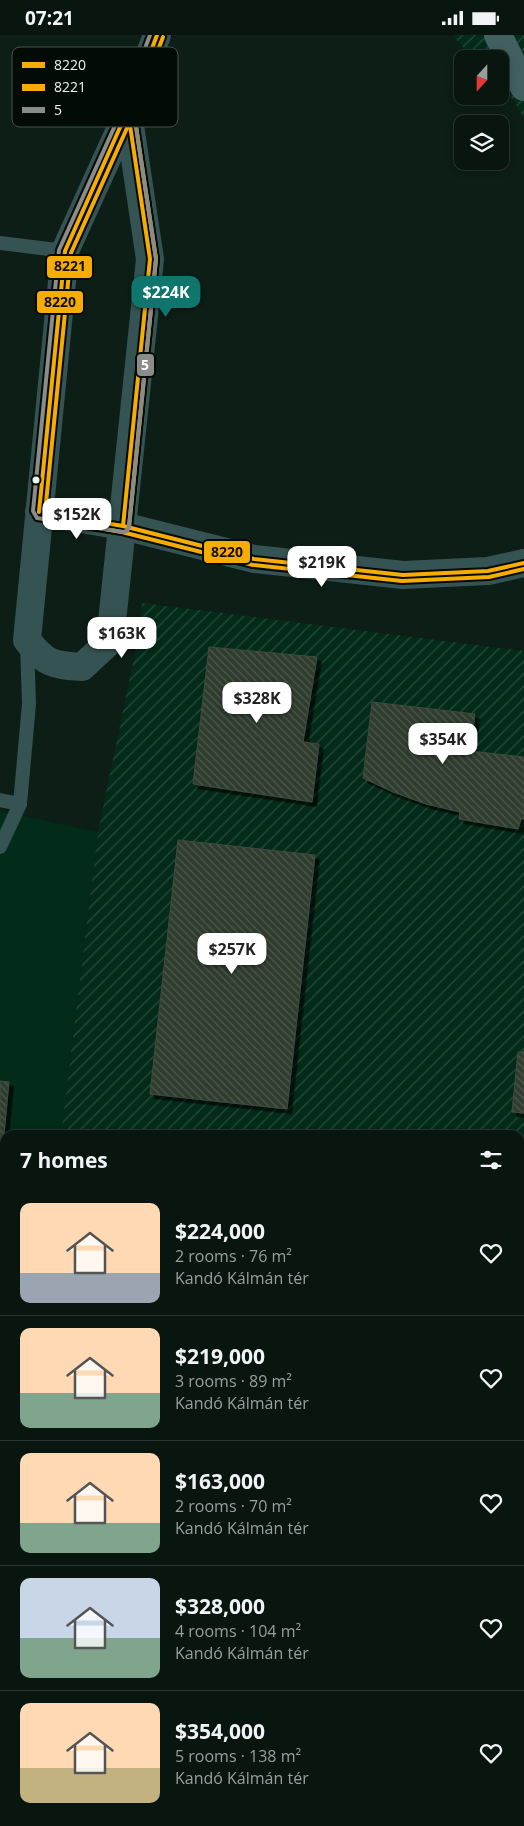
<!DOCTYPE html>
<meta charset="utf-8">
<style>
:root{--surface:#091610;--page:#17231e;--text:#f1f3f6;--muted:#999f9f;--line:#293530;--accent:#0f766e}
body{margin:0;font-family:"Open Sans",sans-serif;background:var(--page);color:var(--text);height:100vh;display:flex;flex-direction:column;font-size:19px;white-space:nowrap}
*{box-sizing:border-box;margin:0}
p{font-size:16px;color:var(--muted)}
.icon{flex:none;width:28px;height:28px;fill:none;stroke:currentColor;stroke-width:2;stroke-linecap:round;stroke-linejoin:round}
.map{position:relative;flex:1;overflow:hidden}
.sheet{position:absolute;left:0px;top:1095px;width:525px;height:696px;display:flex;flex-direction:column;background:var(--surface);border-radius:15px 15px 0 0;box-shadow:0 2px 8px #0003,0 0 0 1px var(--line)}
.sheet>*{flex:none}
.needle{width:32px;rotate:201deg}
.fabs{position:absolute;left:454px;top:15px;display:grid;gap:10px}
.fabs a{display:grid;place-items:center;width:55px;height:55px;border-radius:10px;background:var(--surface);box-shadow:0 2px 8px #0003,0 0 0 1px var(--line);font-size:25px}
.price{position:absolute;translate:-50% -42px;padding:0 11px;border-radius:10px;background:#fff;color:#222;font-size:16px;line-height:32px;filter:drop-shadow(0 1px 2px #0008)}
.price::after{content:'';position:absolute;left:50%;top:30px;width:15px;height:11px;margin-left:-8px;background:inherit;clip-path:polygon(0 0,100% 0,50% 100%)}
.price.selected{background:var(--accent);color:#fff}
ul{padding:0;list-style:none}
li{display:flex;align-items:center;gap:15px;height:125px;padding:0 20px}
li+li{border-top:1px solid var(--line)}
li span{display:grid;place-items:center;flex:none;width:140px;height:100px;border-radius:10px;color:#555}
li>.icon{margin-inline-start:auto}
span .icon{width:60px;height:60px;fill:#fffc;stroke-width:1}
li b{font-size:21px}
h2{display:flex;justify-content:space-between;align-items:center;height:60px;padding:0 20px;font-size:21px}
.status{display:flex;justify-content:space-between;align-items:center;height:35px;padding:0 25px;background:var(--surface);direction:ltr}
.status svg{height:14px;fill:currentColor}
.map>svg:first-child{display:block}
.built{fill:#032b1a}
.industrial{fill:url(#industrial-furrows)}
.building{fill:url(#building-back-hatch);stroke:#404a41;filter:url(#shadow)}
.lines{fill:none;stroke-linecap:round;stroke-linejoin:round}
.lane{stroke:#355352;stroke-width:14}
.street{stroke:#355352;stroke-width:28}
.secondary{stroke:#41605f;stroke-width:28}
.bus-1-casing{stroke:#020b06;stroke-width:8}
.bus-2-casing{stroke:#020b06;stroke-width:8}
.bus-3-casing{stroke:#020b06;stroke-width:8}
.bus-1{stroke:#f6ac00;stroke-width:4}
.bus-2{stroke:#f6ac00;stroke-width:4}
.bus-3{stroke:#8b8b89;stroke-width:4}
.bus-dot{fill:#e6f7ed;stroke:#020b06;stroke-width:2}
.key{fill:#020b06;stroke:#46524b;stroke-width:1}
.key-label{font-size:14px;fill:#e6f7ed}
.line-badge{stroke:#020b06;stroke-width:2}
.badge-label{font-size:14px;text-anchor:middle;font-weight:bold;fill:#fff}
.pale-badge-label{font-size:14px;text-anchor:middle;font-weight:bold;fill:#111}
</style>
<div class="status"><b>07:21</b><svg viewBox="0 0 49 12"><path d="M0 12V9h3v3zM5 12V6h3v6zM10 12V3h3v9zM15 12V0h3v12zM26 1h20v11H26zM47 4h2v5h-2z"/></svg></div>
<div class="map">
<svg width="524" height="1791" viewBox="0 0 524 1791">
<defs>
<pattern id="industrial-furrows" width="10" height="10" patternUnits="userSpaceOnUse" patternTransform="scale(1.25)"><rect width="10" height="10" fill="#032b1a"/><path d="M-1 1l2-2M0 10L10 0M9 11l2-2" fill="none" stroke="#284a3c"/></pattern>
<pattern id="building-back-hatch" width="6" height="6" patternUnits="userSpaceOnUse" patternTransform="scale(1.25)"><rect width="6" height="6" fill="#2f3c2f"/><path d="M-1 5l2 2M0 0l6 6M5-1l2 2" fill="none" stroke="#4d594d"/></pattern>
<filter id="shadow"><feDropShadow dx="4.5" dy="4.5" stdDeviation="0" flood-color="#0009"/></filter>
</defs>
<rect width="100%" height="100%" fill="#0c1e16"/>
<polygon class="built" points="0,776 98,797 61,1100 5,1100 5,1558 0,1598"/>
<g class="industrial">
<polygon points="452,0 524,0 524,84 514,66 500,51 500,24 474,24"/>
<polygon points="142,568 524,616 524,1791 0,1791 0,1598 5,1558 5,1786 520,1786 520,1100 61,1100 98,797 137,609"/>
</g>
<g class="building">
<polygon points="209,612 317,622 303,707 319,709 312,767 193,749"/>
<polygon points="372,667 475,679 470,716 524,722 524,784 521,784 518,794 459,784 460,777 426,769 393,757 363,743"/>
<polygon points="178,805 315,820 287,1074 150,1059"/>
<polygon points="518,1017 524,1017 524,1078 512,1077"/>
<polygon points="0,1046 9,1047 0,1140"/>
<polygon points="71,1095 114,1100 70,1100"/>
<polygon points="308,1786 348,1786 350,1787 350,1791 307,1791"/>
<polygon points="477,1786 499,1786 499,1791 467,1791 476,1791"/>
</g>
<g class="lines">
<g class="lane">
<polyline points="0,208 65,216"/>
<polyline points="0,765 20,769 29,669 27,608"/>
<polyline points="0,812 20,769"/>
<polyline points="520,1753 524,1753"/>
<polyline points="244,1791 245,1786"/>
</g>
<g class="street">
<path d="M128,77L150,224L110,606L82,632C53,630 45,629 27,605L65,216L128,77L157,0"/>
<polyline points="39,477 123,491 254,524 403,540 488,536 524,528"/>
</g>
<polyline class="secondary" points="498,0 524,52"/>
<defs>
<g id="bus-1">
<polyline points="39,477 65,216 130,70"/>
<polyline points="81,484 123,491 254,524 403,540 488,536 524,528"/>
<polyline points="123,491 150,224 128,77 157,0"/>
</g>
<g id="bus-2">
<polyline points="45,478 71,218 136,73"/>
<polyline points="80,490 122,497 253,530 402,546 489,542 524,534"/>
<polyline points="129,492 156,224 134,78 163,2"/>
</g>
<polyline id="bus-3" points="134,78 156,224 129,492 127,496 123,497 37,483 33,476 59,215 122,75 150,0"/>
</defs>
<use href="#bus-1" class="bus-1-casing"/>
<use href="#bus-2" class="bus-2-casing"/>
<use href="#bus-3" class="bus-3-casing"/>
<use href="#bus-1" class="bus-1"/>
<use href="#bus-2" class="bus-2"/>
<use href="#bus-3" class="bus-3"/>
</g>
<circle class="bus-dot" cx="36" cy="445" r="4.5"/>
<rect x="12" y="12" width="166" height="80" rx="8" class="key"/>
<rect x="22" y="27" width="23" height="6" fill="#f6ac00"/>
<rect x="22" y="49" width="23" height="7" fill="#f6ac00"/>
<rect x="22" y="72" width="23" height="6" fill="#8b8b89"/>
<g class="key-label">
<text x="54" y="35">8220</text>
<text x="54" y="57">8221</text>
<text x="54" y="80">5</text>
</g>
<g class="line-badge">
<rect x="46" y="220" width="47" height="24" rx="5" fill="#f6ac00"/>
<rect x="36" y="255" width="48" height="24" rx="5" fill="#f6ac00"/>
<rect x="136" y="318" width="19" height="24" rx="5" fill="#8b8b89"/>
<rect x="203" y="505" width="48" height="24" rx="5" fill="#f6ac00"/>
</g>
<g class="badge-label">
<text x="145" y="335">5</text>
</g>
<g class="pale-badge-label">
<text x="70" y="236">8221</text>
<text x="60" y="272">8220</text>
<text x="227" y="522">8220</text>
</g>
</svg>
<div class="fabs">
<a><svg class="needle" viewBox="-14 -14 28 28"><path d="M0-13l5 13h-10z" fill="#e53935"/><path d="M0 13l5-13h-10z" fill="#999f9f"/></svg></a>
<a><svg class="icon" aria-label="layers" viewBox="0 0 24 24"><path d="M12 4l9 5-9 5-9-5zM3 14l9 5 9-5"/></svg></a>
</div>
<b class="price selected" style="left:166px;top:283px">$224K</b>
<b class="price" style="left:77px;top:505px">$152K</b>
<b class="price" style="left:322px;top:553px">$219K</b>
<b class="price" style="left:122px;top:624px">$163K</b>
<b class="price" style="left:257px;top:689px">$328K</b>
<b class="price" style="left:443px;top:730px">$354K</b>
<b class="price" style="left:232px;top:940px">$257K</b>
<section class="sheet">
<h2>7 homes<svg class="icon" aria-label="filters" viewBox="0 0 24 24"><path d="M4 7h16M4 17h16"/><circle cx="9" cy="7" r="2"/><circle cx="15" cy="17" r="2"/></svg></h2>
<ul>
<li><span style="background:linear-gradient(#ffd9b3 70%,#9aa5b1 0)"><svg class="icon" aria-label="home" viewBox="0 0 24 24"><path d="M3 11l9-7 9 7M6 9v11h12V9"/></svg></span><div><b>$224,000</b><p>2 rooms · 76 m²</p><p>Kandó Kálmán tér</p></div><svg class="icon" aria-label="heart" viewBox="0 0 24 24"><path d="M12 20l-8-8c-3-5 5-10 8-4 3-6 11-1 8 4z"/></svg></li>
<li><span style="background:linear-gradient(#ffd9b3 65%,#7fa58c 0)"><svg class="icon" aria-label="home" viewBox="0 0 24 24"><path d="M3 11l9-7 9 7M6 9v11h12V9"/></svg></span><div><b>$219,000</b><p>3 rooms · 89 m²</p><p>Kandó Kálmán tér</p></div><svg class="icon" aria-label="heart" viewBox="0 0 24 24"><path d="M12 20l-8-8c-3-5 5-10 8-4 3-6 11-1 8 4z"/></svg></li>
<li><span style="background:linear-gradient(#ffd9b3 70%,#7fa58c 0)"><svg class="icon" aria-label="home" viewBox="0 0 24 24"><path d="M3 11l9-7 9 7M6 9v11h12V9"/></svg></span><div><b>$163,000</b><p>2 rooms · 70 m²</p><p>Kandó Kálmán tér</p></div><svg class="icon" aria-label="heart" viewBox="0 0 24 24"><path d="M12 20l-8-8c-3-5 5-10 8-4 3-6 11-1 8 4z"/></svg></li>
<li><span style="background:linear-gradient(#c9d6e8 60%,#7fa58c 0)"><svg class="icon" aria-label="home" viewBox="0 0 24 24"><path d="M3 11l9-7 9 7M6 9v11h12V9"/></svg></span><div><b>$328,000</b><p>4 rooms · 104 m²</p><p>Kandó Kálmán tér</p></div><svg class="icon" aria-label="heart" viewBox="0 0 24 24"><path d="M12 20l-8-8c-3-5 5-10 8-4 3-6 11-1 8 4z"/></svg></li>
<li><span style="background:linear-gradient(#ffd9b3 65%,#c2b280 0)"><svg class="icon" aria-label="home" viewBox="0 0 24 24"><path d="M3 11l9-7 9 7M6 9v11h12V9"/></svg></span><div><b>$354,000</b><p>5 rooms · 138 m²</p><p>Kandó Kálmán tér</p></div><svg class="icon" aria-label="heart" viewBox="0 0 24 24"><path d="M12 20l-8-8c-3-5 5-10 8-4 3-6 11-1 8 4z"/></svg></li>
</ul>
</section>
</div>
